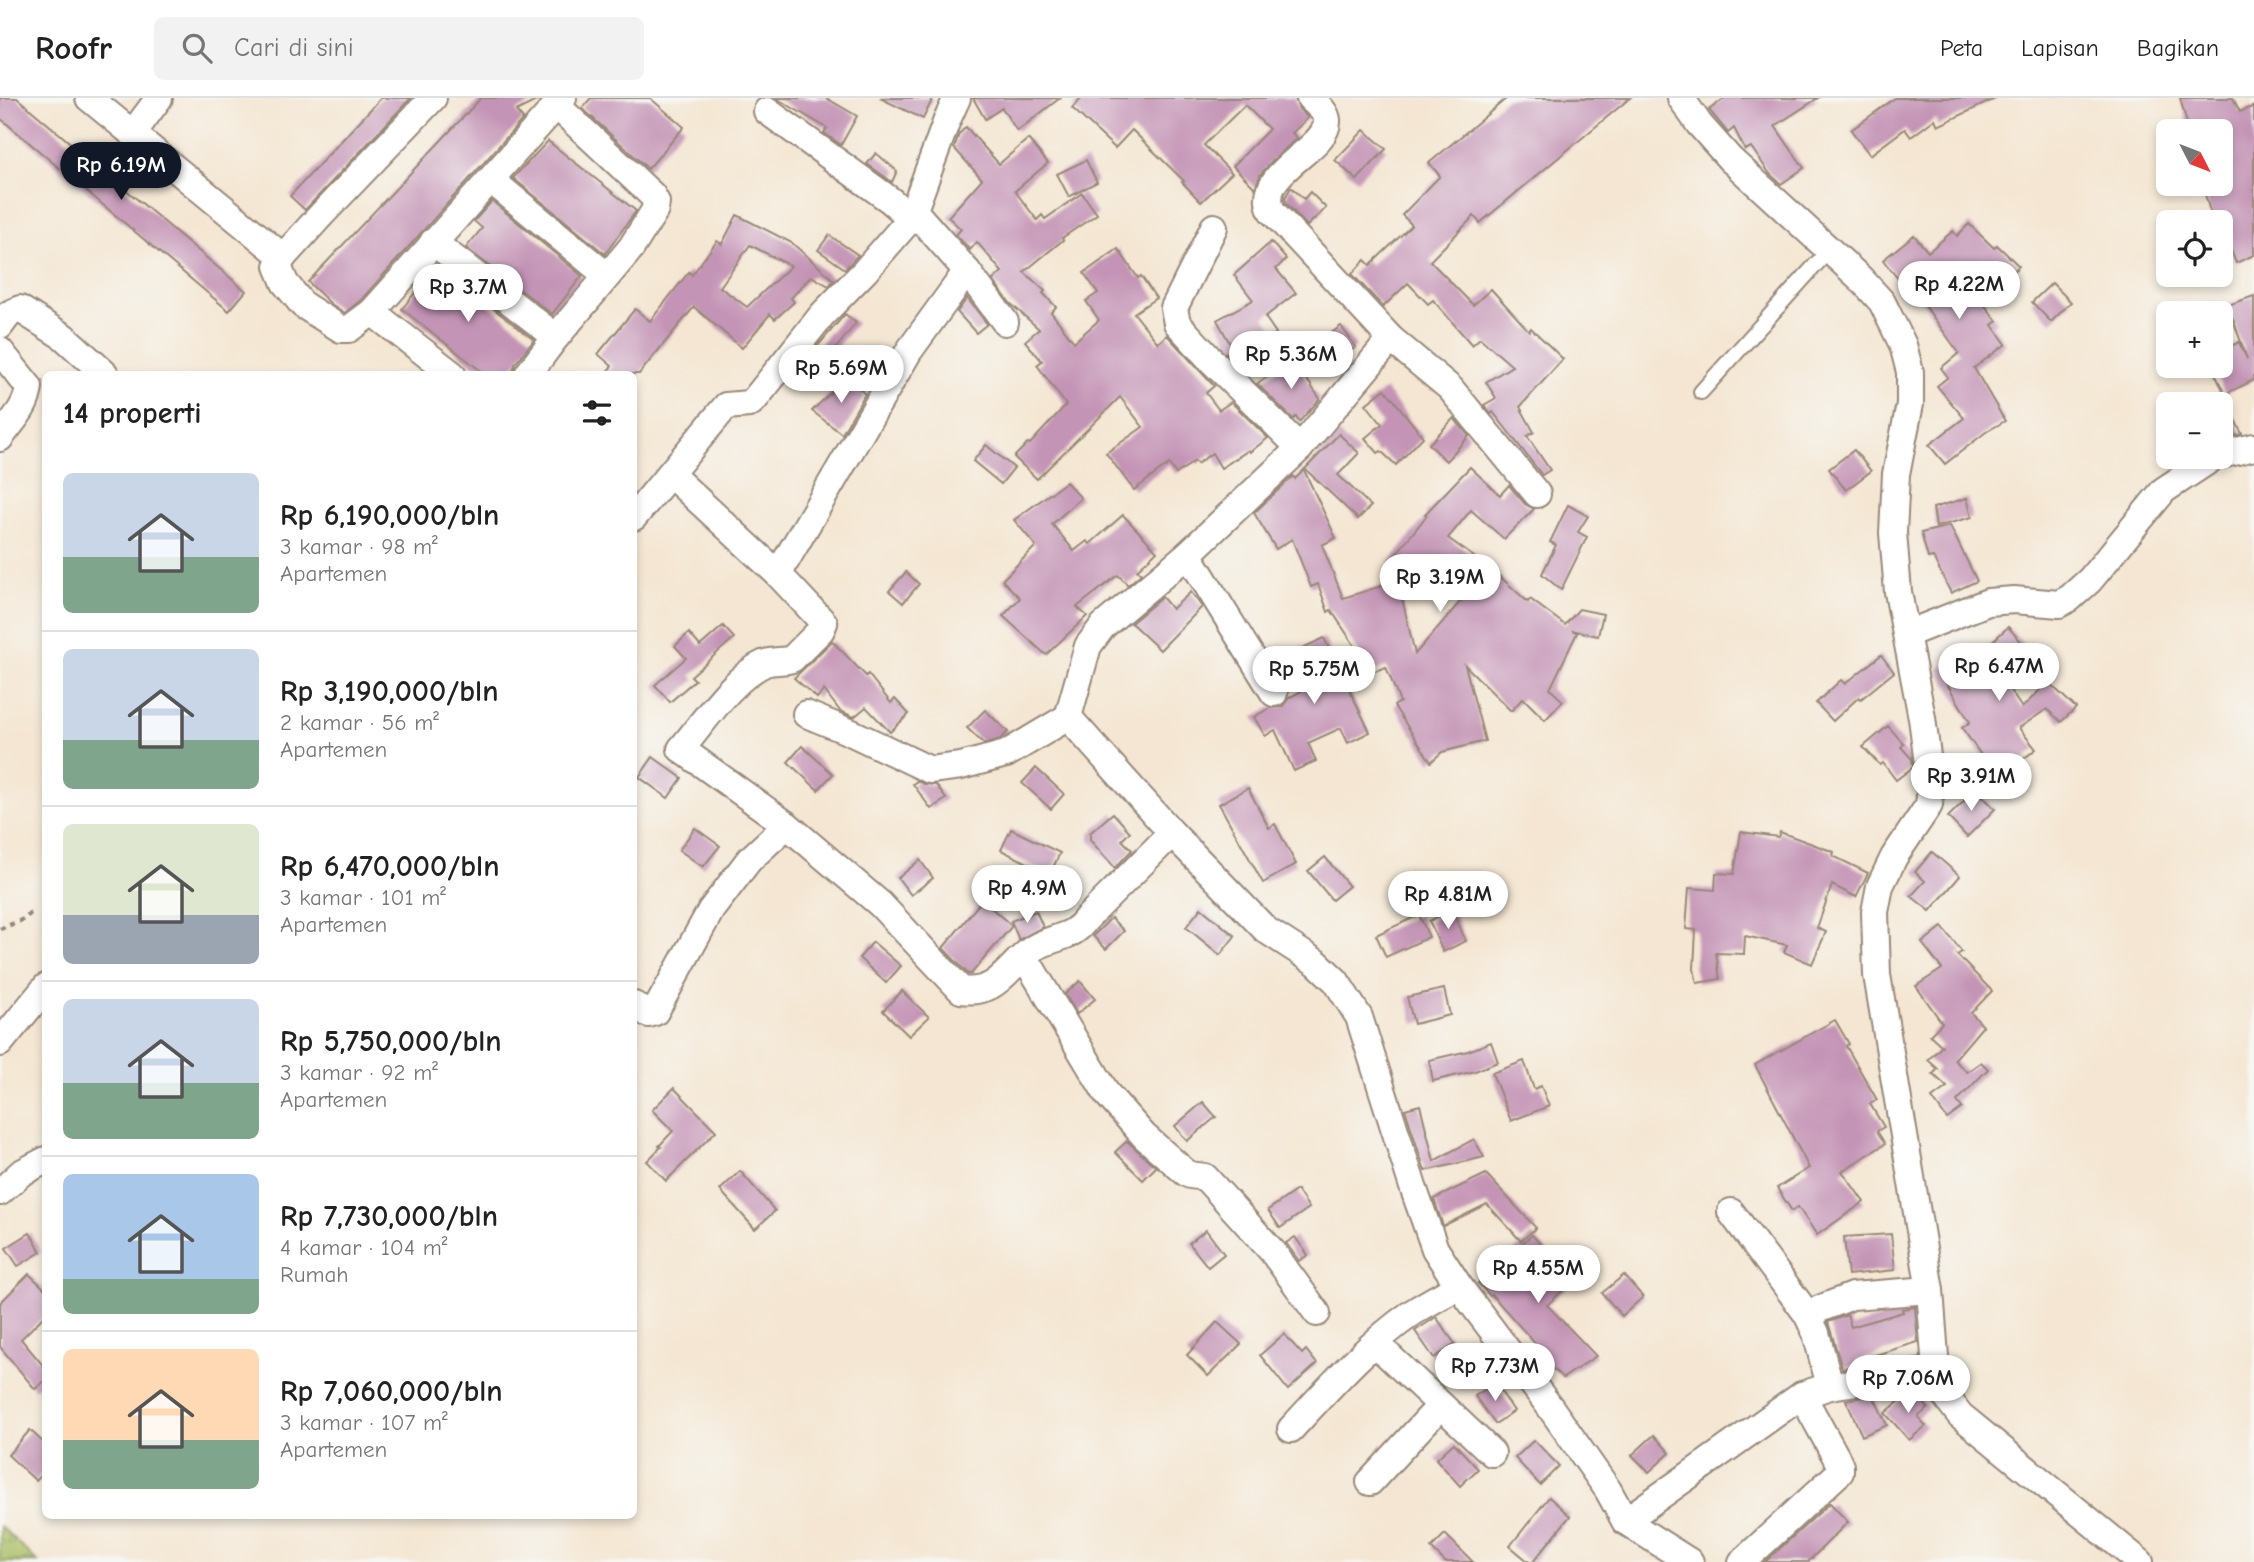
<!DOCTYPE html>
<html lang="id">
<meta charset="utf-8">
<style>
:root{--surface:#fff;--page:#f2f2f2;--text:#222;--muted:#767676;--line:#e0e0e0;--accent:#111827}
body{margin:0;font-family:"Comic Neue",sans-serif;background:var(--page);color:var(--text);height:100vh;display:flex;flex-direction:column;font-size:26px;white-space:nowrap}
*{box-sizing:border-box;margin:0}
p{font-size:23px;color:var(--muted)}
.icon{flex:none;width:38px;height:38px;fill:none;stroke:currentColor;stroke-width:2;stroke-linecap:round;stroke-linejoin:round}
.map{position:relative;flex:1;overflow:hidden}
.panel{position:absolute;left:42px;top:273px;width:595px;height:1148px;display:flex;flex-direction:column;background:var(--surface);border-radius:10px;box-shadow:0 4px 10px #0003}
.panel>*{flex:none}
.needle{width:46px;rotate:132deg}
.fabs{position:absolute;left:2156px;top:21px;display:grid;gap:14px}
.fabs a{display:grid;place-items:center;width:77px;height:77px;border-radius:10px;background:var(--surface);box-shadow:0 4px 10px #0003;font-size:35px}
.price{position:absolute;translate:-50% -60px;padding:0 16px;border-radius:24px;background:#fff;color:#222;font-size:23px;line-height:46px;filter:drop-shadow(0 2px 4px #0008)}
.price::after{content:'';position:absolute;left:50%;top:42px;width:21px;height:16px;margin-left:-10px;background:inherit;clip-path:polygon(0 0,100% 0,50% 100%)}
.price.active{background:var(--accent);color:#fff}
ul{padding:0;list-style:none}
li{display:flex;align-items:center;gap:21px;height:175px;padding:0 21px}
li+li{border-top:2px solid var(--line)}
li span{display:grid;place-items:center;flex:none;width:196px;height:140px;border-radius:10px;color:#555}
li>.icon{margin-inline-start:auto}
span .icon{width:84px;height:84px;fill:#fffc;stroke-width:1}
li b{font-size:30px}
h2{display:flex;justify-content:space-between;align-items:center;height:84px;padding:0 21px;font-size:30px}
header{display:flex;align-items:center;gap:42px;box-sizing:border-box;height:98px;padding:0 35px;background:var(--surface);border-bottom:2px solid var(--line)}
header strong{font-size:33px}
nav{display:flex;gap:38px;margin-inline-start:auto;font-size:24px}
.search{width:490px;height:63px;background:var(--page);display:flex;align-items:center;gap:18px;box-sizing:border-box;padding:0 24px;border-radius:10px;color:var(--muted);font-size:26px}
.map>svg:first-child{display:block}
.grass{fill:url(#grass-tufts);stroke:#727542;stroke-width:2}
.building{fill:#c494b6;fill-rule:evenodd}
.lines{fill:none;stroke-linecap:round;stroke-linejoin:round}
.lane-casing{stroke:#988878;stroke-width:18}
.street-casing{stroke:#988878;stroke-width:30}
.path{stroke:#988878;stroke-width:4.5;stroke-dasharray:5 5;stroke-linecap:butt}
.lane{stroke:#fff;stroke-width:14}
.street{stroke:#fff;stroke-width:26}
</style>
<header>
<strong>Roofr</strong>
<div class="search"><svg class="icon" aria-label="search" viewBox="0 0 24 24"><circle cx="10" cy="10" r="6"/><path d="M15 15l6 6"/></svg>Cari di sini</div>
<nav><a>Peta</a><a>Lapisan</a><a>Bagikan</a></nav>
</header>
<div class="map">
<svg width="2254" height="1464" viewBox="0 0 2254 1464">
<defs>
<pattern id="grass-tufts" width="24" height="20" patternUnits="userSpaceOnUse" patternTransform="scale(1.75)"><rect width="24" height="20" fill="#aac065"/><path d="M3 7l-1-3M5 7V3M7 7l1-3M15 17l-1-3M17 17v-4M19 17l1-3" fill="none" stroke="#8c9c53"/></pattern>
</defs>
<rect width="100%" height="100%" fill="#f6f6f2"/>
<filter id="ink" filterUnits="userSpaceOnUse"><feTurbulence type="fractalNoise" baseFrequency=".0143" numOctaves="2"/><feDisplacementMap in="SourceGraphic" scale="14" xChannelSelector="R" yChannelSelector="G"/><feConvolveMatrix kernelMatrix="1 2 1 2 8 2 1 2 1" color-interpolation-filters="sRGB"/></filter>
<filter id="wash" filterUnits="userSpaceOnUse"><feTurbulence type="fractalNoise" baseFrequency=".00686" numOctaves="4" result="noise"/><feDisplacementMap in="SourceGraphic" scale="28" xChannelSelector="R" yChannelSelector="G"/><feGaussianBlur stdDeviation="1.57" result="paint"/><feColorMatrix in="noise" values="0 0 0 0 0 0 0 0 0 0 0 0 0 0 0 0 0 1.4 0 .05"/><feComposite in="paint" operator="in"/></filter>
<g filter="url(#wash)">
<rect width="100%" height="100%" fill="#f4e6d2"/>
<polygon class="grass" points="0,1428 38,1464 0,1464"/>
<g id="blocks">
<g class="building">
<polygon points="0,0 17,0 246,193 229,213 0,20"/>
<polygon points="381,0 411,0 305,112 290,98"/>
<polygon points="481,0 542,0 516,13 523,21 361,202 345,215 331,206 308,184"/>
<polygon points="591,0 650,0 684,29 648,71 582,10"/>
<polygon points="776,0 826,0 857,18 841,47 824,35 827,30"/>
<polygon points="880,0 933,0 923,21"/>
<polygon points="973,0 1060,0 1017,33 1002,10 985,21"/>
<polygon points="1081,0 1295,0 1299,11 1308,20 1292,35 1297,40 1271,64 1260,77 1255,90 1233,68 1269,31 1245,7 1204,47 1232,75 1201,104 1182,84 1184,83 1132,32 1115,50 1072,10"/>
<polygon points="1507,0 1630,0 1480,125 1474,118 1430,163 1473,207 1491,191 1529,233 1531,230 1563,261 1520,309 1534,334 1527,338 1550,372 1542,377 1493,314 1491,316 1484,307 1496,300 1486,284 1512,268 1480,240 1472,247 1433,202 1428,206 1408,185 1383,209 1352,176 1365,162 1370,167 1412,127 1402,117 1440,78 1429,65"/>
<polygon points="1725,0 1818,0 1775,28 1804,70 1781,86 1770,76 1751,49 1745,52 1734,30 1728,35 1709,12"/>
<polygon points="1895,0 1997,0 1938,28 1935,21 1911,39 1905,31 1870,57 1851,32"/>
<polygon points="2180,0 2233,0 2240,14 2254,8 2254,157 2236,165 2228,145 2221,148 2221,124 2213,124 2202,86 2221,86 2221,33 2189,33"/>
<polygon points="966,29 999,66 1028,41 1048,65 1015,93 1037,122 1042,117 1045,121 1082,95 1097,116 1062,140 1063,142 1024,174 1045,193 1043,195 1056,209 1051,214 1074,244 1099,222 1086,203 1098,195 1084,175 1118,151 1138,180 1141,178 1156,200 1134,215 1158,245 1167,237 1214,288 1206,295 1219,312 1231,304 1268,340 1250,354 1249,352 1221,370 1212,355 1197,366 1195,363 1176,376 1169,366 1134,392 1106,355 1143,329 1120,299 1037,381 1014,359 1028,345 1030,346 1066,307 1037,267 1042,263 1025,243 1039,231 1010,205 993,182 1002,174 977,144 970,152 956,137 961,131 948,119 982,81 954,50 959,36"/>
<polygon points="1364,32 1386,51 1357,82 1335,62"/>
<polygon points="548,43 636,113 605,156 513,80"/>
<polygon points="876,55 897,73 892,84 867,66"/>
<polygon points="1086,62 1097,84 1069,99 1057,76"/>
<polygon points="1291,89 1304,101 1310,94 1326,110 1307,128 1286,105 1285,100"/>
<polygon points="492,103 582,178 552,216 466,150 482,130 474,123"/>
<path d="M737,117L792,145L834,182L829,188L811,178L791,200L794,204L775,221L770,216L742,250L694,209L639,276H605L612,268L598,256L635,211L650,223L689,174L692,177L717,143L722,146ZM750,147L791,168L747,209L720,189Z"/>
<polygon points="1969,126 1994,150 1997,147 2019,168 1983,205 1997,223 1992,227 2006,246 1974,270 2005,323 1986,334 1945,366 1929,347 1964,320 1937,288 1948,279 1941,270 1959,255 1915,194 1911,197 1883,162 1914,137 1928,154 1953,133 1957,138"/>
<polygon points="829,137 858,157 845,171 818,152"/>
<polygon points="1271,144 1286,161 1276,171 1296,195 1265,219 1276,235 1238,267 1226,255 1233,251 1217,222 1253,202 1234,177"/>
<polygon points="437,167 534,242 515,266 512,276 485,276 402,211"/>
<polygon points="2052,185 2071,204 2051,224 2032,204"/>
<polygon points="2254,198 2254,282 2225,296 2211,268 2221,268 2221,253 2239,244 2247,261 2228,207"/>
<polygon points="967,200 987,226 976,235 957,214"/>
<polygon points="845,216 856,225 828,260 816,250"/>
<polygon points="1341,228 1356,249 1333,266 1317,246"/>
<polygon points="1293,261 1320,301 1299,324 1296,319 1293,321 1257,286"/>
<polygon points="848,278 865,296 842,336 812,313"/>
<polygon points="1385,291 1423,339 1396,367 1381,353 1378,355 1365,340 1382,326 1366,306"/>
<polygon points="2221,293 2242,336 2221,341"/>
<polygon points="1454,320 1469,338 1446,363 1429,346"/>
<polygon points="1339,336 1359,355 1338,377 1371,408 1358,421 1305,371"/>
<polygon points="986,347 1014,370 1001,386 973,363"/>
<polygon points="1854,352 1871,373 1846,392 1829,371"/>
<polygon points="1470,369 1500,397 1509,387 1525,406 1534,411 1504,441 1471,412 1448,440 1496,475 1528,504 1530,501 1565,527 1579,511 1603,516 1598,538 1572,532 1577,535 1550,591 1563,603 1545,622 1523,600 1511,613 1465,567 1485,643 1442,654 1431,664 1394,608 1400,604 1386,569 1372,574 1331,512 1328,514 1318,486 1311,489 1292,441 1276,451 1254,415 1293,378 1295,381 1304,372 1336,440 1322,447 1343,500 1398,483 1415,556 1467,496 1422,463 1409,480 1389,465 1427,417 1425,416"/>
<polygon points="1066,384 1081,400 1052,426 1074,453 1087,443 1090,446 1123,417 1157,453 1137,472 1141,476 1128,487 1118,477 1077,509 1087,518 1046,557 1003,518 1020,500 1002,482 1036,448 1014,422"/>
<polygon points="1967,400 1972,419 1936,429 1933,410"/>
<polygon points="1568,407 1588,418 1578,434 1587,439 1561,492 1542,476 1556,447 1550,444"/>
<polygon points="1950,428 1977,483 1951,495 1933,459 1928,460 1921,435"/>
<polygon points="906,474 919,486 903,505 889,493"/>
<polygon points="1191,494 1202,509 1160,552 1131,525 1162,499 1172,511"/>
<polygon points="723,528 734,540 691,578 695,582 670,604 655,587 686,560 675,548 689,535 700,548"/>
<polygon points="2008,529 2027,550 1999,576 2022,610 2048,584 2076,610 2061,624 2047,611 2019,630 2036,651 1998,681 1962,630 1970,624 1938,571 1964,556 1969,565"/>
<polygon points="1324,540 1370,634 1348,645 1341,630 1308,645 1316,663 1294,673 1275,632 1265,638 1254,619 1270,610 1282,609 1289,600 1301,593 1285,558"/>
<polygon points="832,543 866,578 868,576 891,605 895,601 909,616 890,634 866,609 854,619 840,613 824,592 817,600 794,580"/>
<polygon points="1881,557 1894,574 1861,601 1859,599 1833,623 1816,605 1841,582 1845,586"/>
<polygon points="985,612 1008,634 1000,641 984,646 967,630"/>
<polygon points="1888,628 1904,646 1901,649 1912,661 1913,669 1896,682 1883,665 1880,667 1863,649"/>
<polygon points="802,648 833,676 818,692 788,664"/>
<polygon points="653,659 682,680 668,700 639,679"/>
<polygon points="1036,670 1064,696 1051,711 1022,685"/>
<polygon points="917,683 924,686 936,687 946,701 931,711 913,686"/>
<polygon points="1248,690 1269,730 1275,726 1296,766 1263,785 1219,706"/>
<polygon points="1976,691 1995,711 1967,739 1948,719"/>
<polygon points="1113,715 1130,734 1122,742 1132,752 1115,770 1090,742 1090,735"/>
<polygon points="695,730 720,748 703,769 679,752"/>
<polygon points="1011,731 1060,755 1050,776 1001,752"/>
<polygon points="1741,734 1778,739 1780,734 1834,754 1833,758 1868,775 1856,799 1832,787 1817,830 1826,834 1812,866 1784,854 1787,847 1745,838 1744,856 1716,855 1720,881 1697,885 1694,871 1696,832 1686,831 1689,790 1715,792 1716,775 1734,776"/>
<polygon points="1932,754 1960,778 1930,813 1911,798 1925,783 1915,774"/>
<polygon points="1325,759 1349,788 1332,802 1308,773"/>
<polygon points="920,762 933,780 911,797 898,780"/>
<polygon points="982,802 1012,828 971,876 968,876 943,850"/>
<polygon points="1201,810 1235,838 1220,857 1186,829"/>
<polygon points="1452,812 1466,843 1443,854 1429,823"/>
<polygon points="1036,813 1043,829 1019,842 1011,823"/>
<polygon points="1419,817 1429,839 1386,859 1376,837"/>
<polygon points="1111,820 1124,833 1106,851 1093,838"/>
<polygon points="1942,829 1962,854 1957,857 1992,893 1971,915 1983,928 1954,962 1967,974 1981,964 1988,971 1957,1003 1962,1010 1947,1021 1932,1000 1947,989 1933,976 1938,971 1928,962 1942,948 1930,937 1942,925 1916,888 1942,871 1922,845"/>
<polygon points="873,844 901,868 886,885 859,860"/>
<polygon points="1080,883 1095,901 1077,916 1065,896"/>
<polygon points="1444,891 1450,917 1414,926 1407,899"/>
<polygon points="902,893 929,919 909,938 883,913"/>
<polygon points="1835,922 1849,946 1846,948 1877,1002 1870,1006 1884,1029 1877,1033 1885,1046 1842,1073 1864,1104 1817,1137 1798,1109 1792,1113 1777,1090 1809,1070 1755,967"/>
<polygon points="1491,944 1498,964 1475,973 1433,983 1429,962 1468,953"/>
<polygon points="1524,963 1534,991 1541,988 1549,1008 1511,1023 1492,975"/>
<polygon points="674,990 716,1033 666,1083 647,1063 661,1049 659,1048 673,1033 652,1012"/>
<polygon points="1203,1004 1216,1019 1187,1043 1175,1028"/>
<polygon points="1420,1007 1434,1063 1474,1041 1484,1059 1425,1073 1405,1011"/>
<polygon points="1127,1043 1156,1069 1143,1082 1115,1054"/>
<polygon points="740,1073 775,1113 755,1131 720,1092"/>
<polygon points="1486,1076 1536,1130 1521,1143 1487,1106 1443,1128 1434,1101"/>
<polygon points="1297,1092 1309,1110 1280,1130 1268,1112"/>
<polygon points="1206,1132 1224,1156 1208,1169 1189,1145"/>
<polygon points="30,1135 41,1154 18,1168 6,1150"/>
<polygon points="1891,1136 1895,1172 1848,1177 1844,1139"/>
<polygon points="1532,1137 1574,1182 1547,1207 1596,1258 1563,1280 1551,1269 1544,1275 1531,1257 1539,1250 1492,1197 1490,1198 1478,1185"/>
<polygon points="1295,1139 1308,1157 1299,1163 1286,1145"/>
<polygon points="29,1176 46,1192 46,1216 21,1241 46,1271 46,1282 35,1291 0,1249 0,1205"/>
<polygon points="1624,1177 1643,1199 1622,1218 1602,1195"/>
<polygon points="1915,1209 1918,1244 1856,1263 1858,1268 1842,1270 1828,1224 1847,1217 1851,1229 1903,1214 1902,1211"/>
<polygon points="1436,1219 1455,1246 1434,1260 1415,1233"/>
<polygon points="1217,1224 1241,1246 1208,1278 1187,1257"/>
<polygon points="1284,1236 1302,1256 1306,1252 1317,1266 1288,1292 1260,1257"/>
<polygon points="1495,1285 1514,1313 1495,1326 1475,1298"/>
<polygon points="1913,1292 1928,1310 1918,1319 1926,1328 1909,1342 1885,1315"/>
<polygon points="1873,1297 1887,1327 1862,1338 1846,1302"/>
<polygon points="30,1332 46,1347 46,1372 36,1383 8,1357"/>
<polygon points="1654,1337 1670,1355 1649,1374 1632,1357"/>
<polygon points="1534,1342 1559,1368 1540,1387 1515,1360"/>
<polygon points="1454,1345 1478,1371 1460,1388 1436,1361"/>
<polygon points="1549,1399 1570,1418 1533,1464 1529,1464 1510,1448"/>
<polygon points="1830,1405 1848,1424 1808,1464 1765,1464"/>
<polygon points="1445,1436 1473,1464 1445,1464 1431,1450"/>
</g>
</g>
</g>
<g filter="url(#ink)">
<use href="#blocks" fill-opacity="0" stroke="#988878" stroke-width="2"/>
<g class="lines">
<defs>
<polyline id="lane" points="1701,294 1829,152"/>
<g id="street">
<polyline points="89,0 283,159"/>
<polyline points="433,0 322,116 283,159 278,168 285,185 303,207 341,231 349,231 372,214 563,0"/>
<path d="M1310,0C1316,6 1326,13 1327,22C1329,52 1253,74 1272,113L1391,241L1450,290L1537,396"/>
<polyline points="1681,0 1699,26 1730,61 1861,181 1882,204 1903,247 1910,274 1910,306 1896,376 1893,435 1898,494 1922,620 1931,688 1929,707 1894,759 1880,788 1875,814 1877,877 1930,1192 1936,1272 1944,1296 1960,1317 2140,1464"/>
<polyline points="767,13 890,102 911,120"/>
<polyline points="133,35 159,0"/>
<polyline points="491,82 606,177"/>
<polyline points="914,113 967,173 1005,224"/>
<polyline points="1214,129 1174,210 1177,225 1209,260 1300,350"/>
<polyline points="433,144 556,239"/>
<polyline points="372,214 452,276"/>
<polyline points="0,228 9,216 20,211 64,239 105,276"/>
<path d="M0,253L29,289C27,310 12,323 0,340"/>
<polyline points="528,276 556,239 631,150 655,112 656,104 652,97 556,7"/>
<polyline points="2221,357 2254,349"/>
<path d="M671,377L778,476L824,525L821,532L792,561C783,564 774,562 765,565C733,579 704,624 681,651L787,727L880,806L961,892C1000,897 1007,867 1034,850C1053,838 1073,841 1086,821L1172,735"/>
<polyline points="634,419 726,308 749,306 755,301 822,217 865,173 911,120 947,22 957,0"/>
<polyline points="1188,456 1274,595"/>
<polyline points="778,476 909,253 967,173"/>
<polyline points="1907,536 1988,504 2014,502 2059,506 2070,500 2090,482 2164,392 2214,359"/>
<polyline points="806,616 852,635 930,672 961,668 1006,656 1068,619 1088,548 1103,528 1188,456 1300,350 1391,241"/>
<polyline points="1068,619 1172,735 1266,832 1317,865 1336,883 1359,919 1413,1089 1435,1151 1459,1188 1550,1309 1608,1392 1625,1423 1690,1464"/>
<polyline points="1024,858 1107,996 1144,1038 1185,1074 1190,1077 1205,1079 1272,1153 1317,1215"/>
<polyline points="634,907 649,916 655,914 711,812 749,762 787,727"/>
<polyline points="0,945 46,889"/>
<polyline points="0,1094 21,1075 46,1062"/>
<polyline points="1807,1216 1852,1198 1930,1192"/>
<polyline points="1830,1288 1936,1272"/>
<polyline points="1441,1307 1492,1355"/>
<path d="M1291,1331C1328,1291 1366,1247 1412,1215C1427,1205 1443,1197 1459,1188"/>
<polyline points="1370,1384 1441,1307 1375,1245"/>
<polyline points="1625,1423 1802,1297 1830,1288 1816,1235 1807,1216 1731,1114"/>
<polyline points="1742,1464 1840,1374 1840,1368 1836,1359 1802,1297"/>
</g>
</defs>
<use href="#lane" class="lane-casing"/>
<use href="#street" class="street-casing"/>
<polyline class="path" points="0,831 24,821 34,812"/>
<use href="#lane" class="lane"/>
<use href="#street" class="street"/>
</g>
</g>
</svg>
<div class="fabs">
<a><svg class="needle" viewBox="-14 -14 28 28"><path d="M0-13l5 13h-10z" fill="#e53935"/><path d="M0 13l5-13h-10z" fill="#767676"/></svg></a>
<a><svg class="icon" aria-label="locate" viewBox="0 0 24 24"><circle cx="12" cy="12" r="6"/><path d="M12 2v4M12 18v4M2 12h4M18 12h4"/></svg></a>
<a>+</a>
<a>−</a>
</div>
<b class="price active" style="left:121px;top:104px">Rp 6.19M</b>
<b class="price" style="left:1959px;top:223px">Rp 4.22M</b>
<b class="price" style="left:468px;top:226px">Rp 3.7M</b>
<b class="price" style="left:1291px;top:293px">Rp 5.36M</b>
<b class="price" style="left:841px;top:307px">Rp 5.69M</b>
<b class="price" style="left:1440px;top:516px">Rp 3.19M</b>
<b class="price" style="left:1999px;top:605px">Rp 6.47M</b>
<b class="price" style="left:1314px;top:608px">Rp 5.75M</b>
<b class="price" style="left:1971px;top:715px">Rp 3.91M</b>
<b class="price" style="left:1027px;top:827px">Rp 4.9M</b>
<b class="price" style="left:1448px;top:833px">Rp 4.81M</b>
<b class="price" style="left:1538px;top:1207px">Rp 4.55M</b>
<b class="price" style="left:1495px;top:1305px">Rp 7.73M</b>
<b class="price" style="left:1908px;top:1317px">Rp 7.06M</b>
<section class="panel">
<h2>14 properti<svg class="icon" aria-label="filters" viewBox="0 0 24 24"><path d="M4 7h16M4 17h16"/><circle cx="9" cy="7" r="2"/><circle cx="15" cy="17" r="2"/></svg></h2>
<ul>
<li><span style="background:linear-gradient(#c9d6e8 60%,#7fa58c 0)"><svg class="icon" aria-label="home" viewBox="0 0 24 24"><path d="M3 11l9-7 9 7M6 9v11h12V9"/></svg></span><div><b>Rp 6,190,000/bln</b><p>3 kamar · 98 m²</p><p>Apartemen</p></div></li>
<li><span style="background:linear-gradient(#c9d6e8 65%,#7fa58c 0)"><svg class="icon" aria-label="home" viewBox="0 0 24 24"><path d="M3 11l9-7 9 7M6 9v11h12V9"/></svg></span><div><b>Rp 3,190,000/bln</b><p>2 kamar · 56 m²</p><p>Apartemen</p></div></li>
<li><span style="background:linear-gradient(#dfe7d0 65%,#9aa5b1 0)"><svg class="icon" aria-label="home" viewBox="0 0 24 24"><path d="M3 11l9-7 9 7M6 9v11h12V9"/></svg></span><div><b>Rp 6,470,000/bln</b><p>3 kamar · 101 m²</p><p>Apartemen</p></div></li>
<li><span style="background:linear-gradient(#c9d6e8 60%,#7fa58c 0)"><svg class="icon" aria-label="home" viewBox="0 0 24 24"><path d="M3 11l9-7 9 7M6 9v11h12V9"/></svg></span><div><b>Rp 5,750,000/bln</b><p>3 kamar · 92 m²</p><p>Apartemen</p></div></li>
<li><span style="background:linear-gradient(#a9c7e8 75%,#7fa58c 0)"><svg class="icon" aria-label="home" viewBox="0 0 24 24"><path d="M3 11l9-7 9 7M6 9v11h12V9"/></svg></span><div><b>Rp 7,730,000/bln</b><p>4 kamar · 104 m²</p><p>Rumah</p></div></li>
<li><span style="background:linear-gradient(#ffd9b3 65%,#7fa58c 0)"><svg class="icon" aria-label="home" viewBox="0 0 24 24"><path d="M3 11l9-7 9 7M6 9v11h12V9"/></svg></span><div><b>Rp 7,060,000/bln</b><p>3 kamar · 107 m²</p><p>Apartemen</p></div></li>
</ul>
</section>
</div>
